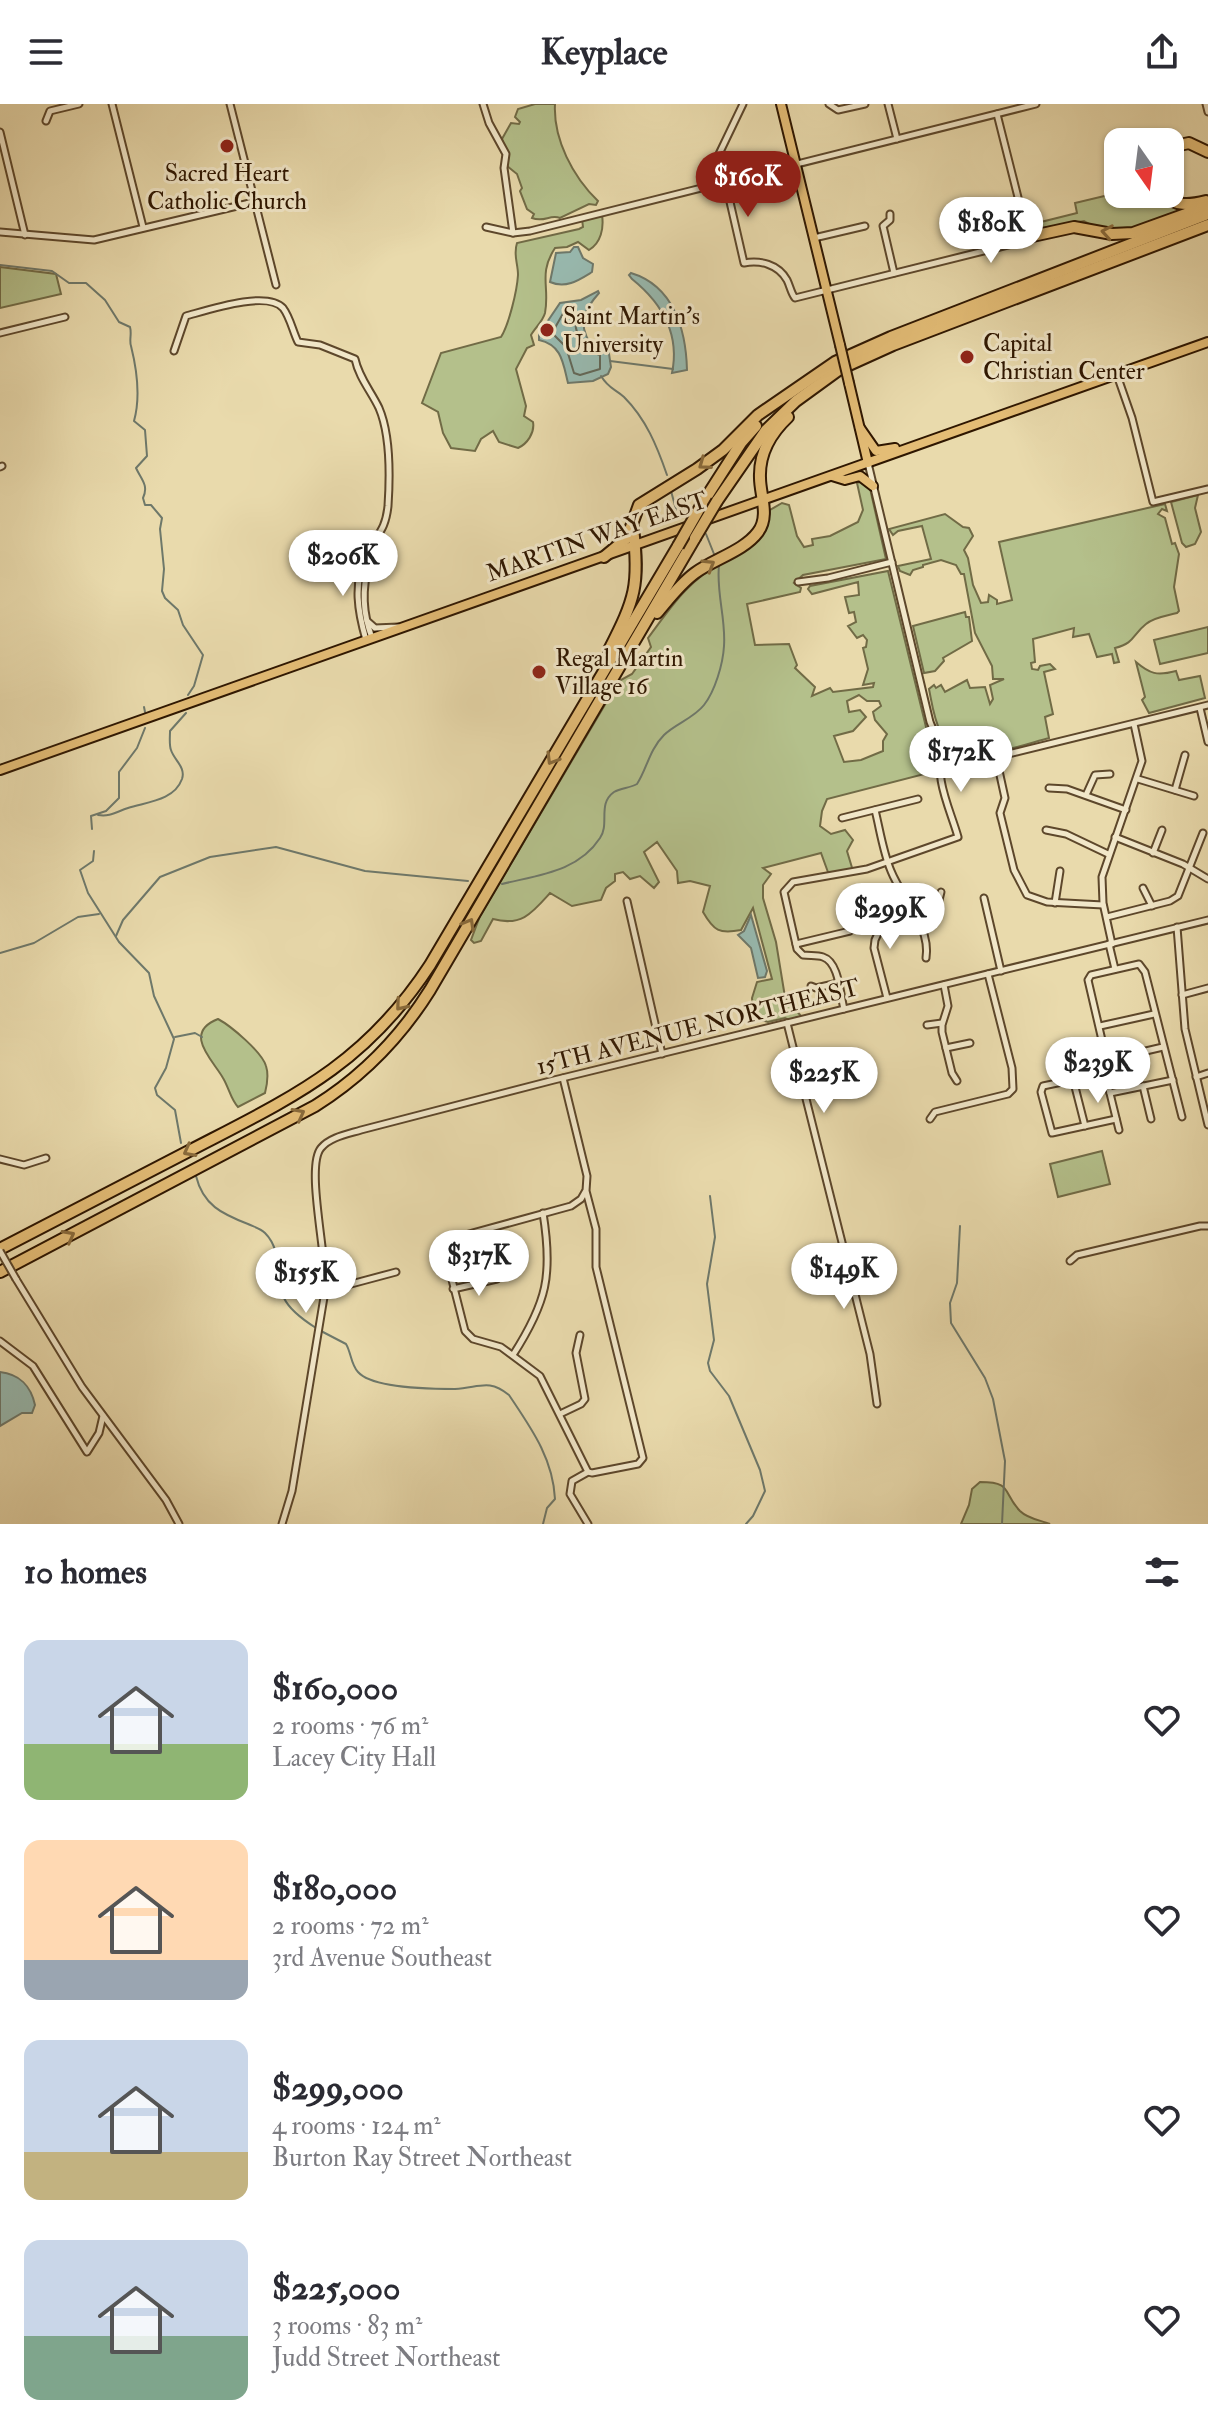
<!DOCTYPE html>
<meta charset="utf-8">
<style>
:root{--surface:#fff;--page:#f2f2f3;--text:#2b2b33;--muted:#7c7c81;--accent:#8f2418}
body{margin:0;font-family:"IM FELL Double Pica",serif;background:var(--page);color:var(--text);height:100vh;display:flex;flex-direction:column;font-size:30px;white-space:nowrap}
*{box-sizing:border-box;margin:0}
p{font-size:26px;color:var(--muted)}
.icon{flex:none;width:44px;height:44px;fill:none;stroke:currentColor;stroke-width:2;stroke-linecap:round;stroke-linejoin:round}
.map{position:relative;height:1420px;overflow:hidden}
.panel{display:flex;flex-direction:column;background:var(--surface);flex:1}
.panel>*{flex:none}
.needle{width:52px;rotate:166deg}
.buttons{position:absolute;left:1104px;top:24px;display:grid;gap:16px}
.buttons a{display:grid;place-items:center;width:80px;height:80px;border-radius:16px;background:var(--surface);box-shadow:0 2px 6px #0004;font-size:40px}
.price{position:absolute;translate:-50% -68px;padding:0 18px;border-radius:28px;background:#fff;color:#222;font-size:26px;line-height:52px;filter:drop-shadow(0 2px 4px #0008)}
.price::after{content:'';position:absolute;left:50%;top:48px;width:24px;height:18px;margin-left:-12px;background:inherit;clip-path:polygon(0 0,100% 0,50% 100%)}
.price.current{background:var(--accent);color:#fff}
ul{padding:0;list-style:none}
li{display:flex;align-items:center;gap:24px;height:200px;padding:0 24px}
li span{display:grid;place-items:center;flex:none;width:224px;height:160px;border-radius:16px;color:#555}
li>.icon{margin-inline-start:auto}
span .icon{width:96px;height:96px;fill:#fffc;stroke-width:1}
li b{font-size:34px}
h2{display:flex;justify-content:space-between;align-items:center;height:96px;padding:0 24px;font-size:34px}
header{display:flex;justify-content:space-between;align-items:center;height:104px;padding:0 24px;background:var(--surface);font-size:36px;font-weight:700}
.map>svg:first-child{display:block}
.green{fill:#b4c08b;stroke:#716b46;stroke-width:2;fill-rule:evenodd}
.water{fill:#98bab0;stroke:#6e786a;stroke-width:2}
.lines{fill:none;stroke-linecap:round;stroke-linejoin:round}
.shore{stroke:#636858;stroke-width:2}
.stream{stroke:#6e786a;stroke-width:2}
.minor-casing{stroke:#5d472b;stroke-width:9}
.major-casing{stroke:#2e1600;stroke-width:12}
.highway-casing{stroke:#2e1600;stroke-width:14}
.minor{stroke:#f1e7c9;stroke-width:5}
.major{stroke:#e4bd76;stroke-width:8}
.highway{stroke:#e4bd76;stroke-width:10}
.minor-bridge-casing{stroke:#5d472b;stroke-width:9;stroke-linecap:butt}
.major-bridge-casing{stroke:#2e1600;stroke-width:12;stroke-linecap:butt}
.highway-bridge-casing{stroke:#2e1600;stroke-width:14;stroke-linecap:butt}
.minor-bridge{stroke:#f1e7c9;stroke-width:5}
.major-bridge{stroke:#e4bd76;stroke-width:8}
.highway-bridge{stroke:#e4bd76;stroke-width:10}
.oneway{stroke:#896a3b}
.poi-dot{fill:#8f2418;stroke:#f1e7c9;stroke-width:3}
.labels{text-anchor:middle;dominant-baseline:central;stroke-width:6;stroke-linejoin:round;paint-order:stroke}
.poi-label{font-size:24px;fill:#2e1600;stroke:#f1e7c9;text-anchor:start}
.street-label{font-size:24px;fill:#2e1600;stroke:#f1e7c9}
</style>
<header><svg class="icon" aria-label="menu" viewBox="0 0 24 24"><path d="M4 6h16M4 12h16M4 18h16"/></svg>Keyplace<svg class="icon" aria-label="share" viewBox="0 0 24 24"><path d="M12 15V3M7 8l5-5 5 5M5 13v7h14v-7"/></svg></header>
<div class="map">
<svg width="1208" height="1420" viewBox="0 0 1208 1420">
<rect width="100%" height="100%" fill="#e9daac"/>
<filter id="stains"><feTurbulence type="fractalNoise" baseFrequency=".0025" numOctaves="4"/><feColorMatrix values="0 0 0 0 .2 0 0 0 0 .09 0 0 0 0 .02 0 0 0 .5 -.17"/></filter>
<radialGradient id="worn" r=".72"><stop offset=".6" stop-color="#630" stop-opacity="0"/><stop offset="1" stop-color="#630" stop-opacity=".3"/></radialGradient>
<g class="green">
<path d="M535,0H555C553,35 573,73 598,97L596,101L589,100L560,114C550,110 544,119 532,114L534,110L527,105L520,87L522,84L517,70L507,62L502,35L511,19L519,20L520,18L515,13L518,5Z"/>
<path d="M1118,44V90H1159L1185,107C1155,120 1115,137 1084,117L1032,126L1029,121L1077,109L1075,99L1117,89L1107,47Z"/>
<path d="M602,111C604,124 601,139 589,146L578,138L567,143L555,144C538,170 550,183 545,209C543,217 535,224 531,231L534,241L527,244L516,265L526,302L524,312L533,318C535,329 527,340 518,344L499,338L493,327L481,335L475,347L451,344L443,329L438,308L422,299L441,249L501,233C509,220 517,187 518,171C518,159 513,151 517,139L579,125L583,123L582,115Z"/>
<polygon points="0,163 56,170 61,190 0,204"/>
<path d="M865,376L869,380L886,455L803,471L794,479L801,484L800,488L747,500L755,541L789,540L797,561L795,564L815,583L812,592L830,584L833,588L873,583L874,579L863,581L868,565L863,544L866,543L867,536L863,531L857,534L848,522L856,518L854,508L849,509L845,493L859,491L858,478L812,490L808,485L810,482L888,467L927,627L942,649L940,666L827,695L822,707L820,722L831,730L845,726L853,736L847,747L853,767L829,771L821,749L763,764L771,770L763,781V794L776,838L785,893L801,912L789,916L785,914L768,918L754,914L752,894L757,878L772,875L753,804L741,826C719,830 714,827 703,808L710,782L690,777L678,779L677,767L657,738L644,748L659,778L654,784L640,772L630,775L623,768L615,770V777L606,784L601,796L572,802L550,789C533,808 522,823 493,815L481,837L474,839L471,836L480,812L619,577L632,570L651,543L648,534C674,499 686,479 724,457C732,452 738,447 747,446C760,434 767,423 770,406L782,399L789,401L797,432L804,443L813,441L812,435L830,432L858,418L863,406L857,379ZM859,591L867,597H879L881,602L873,608L875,616L887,630L883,637V647L861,656L844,658L834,632L853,627L866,613L860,606L849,608L847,597Z"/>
<polygon points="1198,391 1195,404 1201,428 1195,440 1186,443 1182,439 1171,398"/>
<path d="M1165,400L1167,407L1162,405L1158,410L1165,414L1172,440L1175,439L1179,450L1174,483L1179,507L1177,509C1166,512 1154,513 1146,520C1132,531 1135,539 1115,544L1119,558L1114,559L1112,550L1097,553L1089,530L1073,533L1074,524L1033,535L1035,558L1031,559L1032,565L1038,566L1040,562L1050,560L1055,565L1044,568L1053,610L1045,613L1049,634C1018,642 962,666 941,629C934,616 932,600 929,585L934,581L936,584L941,581L945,588L967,576L970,584L985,583L990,600L993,595L990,581L1004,575H993L992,562L975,529L964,470H961L956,461L941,456L923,461V463L913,466L910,471L900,467L898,462L931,455L922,422L898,427L893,431L889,425L945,410L963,423L969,424L973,432L964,446L968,454L973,481L981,499L988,498L989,491L997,496V500L1012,496L999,438Z"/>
<polygon points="965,508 966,513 969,513 972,537 943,554 944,557 935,567 924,569 913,522"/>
<polygon points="1208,523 1208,549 1160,560 1154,536"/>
<path d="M1136,558C1150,570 1157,572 1176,567L1179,576L1200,572L1205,594L1149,609L1142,596L1145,593Z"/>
<path d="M218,915C231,922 262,948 266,962C269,971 267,981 265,989L238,1003C231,996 229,984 223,974C213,956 182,929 218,915Z"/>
<polygon points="1102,1047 1110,1080 1058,1093 1050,1060"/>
<path d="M980,1378C1013,1378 1002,1388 1020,1407C1028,1415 1040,1416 1050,1420H961L969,1401L972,1385Z"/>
</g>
<g class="water">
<path d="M574,143H578L583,154L593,160L592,168C579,176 566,185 550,178L556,149L570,148Z"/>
<path d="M631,169C674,182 686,226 687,266L672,269C680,230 663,200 632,175L629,171Z"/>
<path d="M598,187L599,189C585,205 577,218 590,239L608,243L611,263L608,270L593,277L568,279C563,259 562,241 539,236V230L560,199L581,196Z"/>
<polygon points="751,811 767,867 765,873 758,874 751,844 738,831 744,827"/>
<path d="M0,1268C19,1270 31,1282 35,1301L32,1309H22L0,1322Z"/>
</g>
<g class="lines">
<path class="shore" d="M565,206L575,207C574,228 579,246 600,251V265L580,271L574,269L566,243L552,229Z"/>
<g class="stream">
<path d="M0,161L52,167L69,179H86L105,196L119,218L130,223C132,230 129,236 131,242C137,266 141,292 134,317L145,326L147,352L136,364C141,375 149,381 143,394L145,401H151L162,414L160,425L164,465L162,487L165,494L178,506L183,521L203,551L194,582L188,591"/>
<polyline points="610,257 673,265"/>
<path d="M601,272C609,285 614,284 624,293C646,315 657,342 667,371"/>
<polyline points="671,387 677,409"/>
<polyline points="706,430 714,450"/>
<polyline points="144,603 145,608"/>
<path d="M98,711C110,713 116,708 128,704C146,698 174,697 182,675C186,663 174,656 171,646C169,641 170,633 170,627L186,609"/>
<polyline points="92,725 91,712 106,707 119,694 119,668 137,644 145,624"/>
<polyline points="94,747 93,757 80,766 88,789 119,838 149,869 154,892 174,935 166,964 155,984 157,991 175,1006 181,1039"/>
<path d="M502,780C538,771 578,768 600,734C610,720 597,700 614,688C621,684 630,684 637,680C647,665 649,646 664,631C675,620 694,614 704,601C715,587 723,560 724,542C726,514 716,489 719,461"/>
<polyline points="116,832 123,816 160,773 210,753 276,743 365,767 468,777"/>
<polyline points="0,849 34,839 78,813 99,810"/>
<polyline points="175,933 195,929 202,933"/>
<path d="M196,1072C203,1101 222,1110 248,1120C254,1123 260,1124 265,1129C283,1147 275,1173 284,1194C290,1207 305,1217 316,1224"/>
<polyline points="710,1092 715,1133 707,1180 714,1236 708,1259 710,1267 729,1292 760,1366 765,1387 753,1412 746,1420"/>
<polyline points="960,1122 957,1179 950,1199 951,1219 985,1274 993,1295 1005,1357 1002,1420"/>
<path d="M321,1227L346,1240C351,1248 351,1261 358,1268C373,1285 434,1285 455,1285C479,1284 488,1274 509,1291C531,1324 553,1354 555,1395L547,1404L543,1420"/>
</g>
<defs>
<g id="minor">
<polyline points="112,0 143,123"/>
<polyline points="230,0 276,181"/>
<polyline points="483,0 489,19 506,50 504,64 513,129"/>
<path d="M743,0L719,50L744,159C760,156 778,160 787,176C790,182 791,189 795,194L1024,137L1028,133L997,10"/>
<polyline points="829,0 838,6 865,0"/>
<polyline points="888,0 897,35"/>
<polyline points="1206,0 1208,8"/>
<polyline points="46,17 50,7 79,0"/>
<polyline points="0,28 25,131"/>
<polyline points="890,110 890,116 883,122 894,169"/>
<polyline points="486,123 513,129 530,127 1036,0"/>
<polyline points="0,128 94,136 254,98"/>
<polyline points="814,134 865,122"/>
<polyline points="0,229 65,213"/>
<path d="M174,247L186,212C208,206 267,186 283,204C290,213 293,228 298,238L320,241L355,255C359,274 371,287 379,304C391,332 390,372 388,402C385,430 375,430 366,452C353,480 358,508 366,536"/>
<polyline points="1117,271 1132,314 1153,398 1208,385"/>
<path d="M868,359L930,618C939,644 958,655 984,656L1208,601"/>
<polyline points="0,363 2,362"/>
<polyline points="798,478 828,474 892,458"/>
<polyline points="367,517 375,524 398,523"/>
<path d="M372,534C363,510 361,487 369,461C371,452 377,446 377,436"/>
<polyline points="1200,604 1208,638"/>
<polyline points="996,653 1005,694 1000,709 1014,766 1027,791 1047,798 1103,801"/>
<polyline points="1138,675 1194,692"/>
<polyline points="1049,684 1067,685 1126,706"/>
<polyline points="1175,686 1185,651"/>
<polyline points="1086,691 1095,671 1110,670"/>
<path d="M875,706C880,726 883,748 891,767C902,795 931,822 926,854"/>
<polyline points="842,714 918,695"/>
<polyline points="1046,726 1066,730 1108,750"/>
<polyline points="1115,733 1183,760 1208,775"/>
<polyline points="1153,749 1162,726"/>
<polyline points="1143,784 1152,802"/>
<polyline points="984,794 1001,867"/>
<polyline points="627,797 662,950"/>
<polyline points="1055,799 1060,767"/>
<polyline points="915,808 938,800 941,788"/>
<polyline points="876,813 881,823 875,836 874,844 887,894"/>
<polyline points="1107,813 1170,797 1178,792 1203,729"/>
<polyline points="1177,823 1185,925 1208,1021"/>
<polyline points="796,840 850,827"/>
<polyline points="1109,840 1115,865"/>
<polyline points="1112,840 1103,799 1102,773 1142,657 1134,620"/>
<polyline points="944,881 948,902 942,921 942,928 952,969 957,977"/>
<polyline points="811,882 816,884 838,879"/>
<polyline points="1182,891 1208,884"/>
<path d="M844,905C840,890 839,858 823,853C817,851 810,852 803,851L797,845L784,788L793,778L867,765L958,733C951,707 931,669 945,644"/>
<polyline points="787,919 870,1250 877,1300"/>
<polyline points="927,921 942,919"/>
<polyline points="1100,922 1154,910"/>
<polyline points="946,944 970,939"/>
<polyline points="1107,956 1163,943"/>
<polyline points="1105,969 1043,982 1041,988 1052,1029 1116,1015"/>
<polyline points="1196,973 1208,969"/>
<polyline points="563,974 587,1072 586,1087 596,1125 596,1163 643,1354 638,1360 592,1369 588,1368 572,1377 570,1390 588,1420"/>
<polyline points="1073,975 1085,1022"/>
<polyline points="1143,982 1151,1015"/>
<polyline points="1110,989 1173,976"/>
<polyline points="930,1015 935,1008 1008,990 1013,985 1012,964 988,870"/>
<polyline points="1119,1026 1105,969 1108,962 1088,876 1091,871 1139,860 1145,868 1182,1013"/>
<polyline points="0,1055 24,1061 46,1054"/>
<polyline points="585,1088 581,1095 571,1102 458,1133 450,1143 447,1156 465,1227 473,1235 501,1243 540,1272 588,1368"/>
<polyline points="1070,1157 1077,1151 1200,1122 1208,1122"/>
<polyline points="16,1175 82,1283 166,1396 179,1420"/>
<polyline points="453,1185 497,1175"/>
<polyline points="325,1187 396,1168"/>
<polyline points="0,1237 33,1262 87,1348 99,1329 103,1312"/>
<path d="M513,1251C547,1198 553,1171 543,1109"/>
<polyline points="560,1310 581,1300 585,1295 576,1249 580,1231"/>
<path d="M282,1420L292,1387L325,1187C328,1155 305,1063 321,1044C330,1033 348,1030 361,1026L554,976L1208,816"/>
</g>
<g id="major">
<polyline points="781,0 840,241"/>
<polyline points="849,279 868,359"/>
<polyline points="860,324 876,347 895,344"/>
<polyline points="832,372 845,376 860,372 873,382"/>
<polyline points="0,666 1208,238"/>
</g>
<g id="highway">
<polyline points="1170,43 1189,39 1208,48"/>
<path d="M1163,90C1175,103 1190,101 1206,97"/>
<polyline points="1028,133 1074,123 1112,130 1133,129 1208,102"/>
<polyline points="717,397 766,326 796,297 840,265 893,241 1208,121"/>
<polyline points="702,400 741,339 756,322"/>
<polyline points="604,453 627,434 639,401 697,365 723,346 758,311 835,258 891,233 1208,110"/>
<path d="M657,509C669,495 680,480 695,469C714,455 744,447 758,428C770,412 760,391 760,374C759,350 771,329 788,313"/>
<path d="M609,546C635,495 640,481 633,424"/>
<path d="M0,1145C63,1113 126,1080 189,1047C291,994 364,962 430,861L678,442"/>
<path d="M0,1168L315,1002C363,972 400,934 430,886L695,434"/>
</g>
</defs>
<use href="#minor" class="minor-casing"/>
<use href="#major" class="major-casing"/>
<use href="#highway" class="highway-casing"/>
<use href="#minor" class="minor"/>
<use href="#major" class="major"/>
<use href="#highway" class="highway"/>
<defs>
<polyline id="minor-bridge" points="0,1147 16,1175"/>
<polyline id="major-bridge" points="840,241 849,279"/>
<g id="highway-bridge">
<polyline points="695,434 717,397"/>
<polyline points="678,442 702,400"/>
</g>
</defs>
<use href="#minor-bridge" class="minor-bridge-casing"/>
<use href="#major-bridge" class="major-bridge-casing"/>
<use href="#highway-bridge" class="highway-bridge-casing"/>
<use href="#minor-bridge" class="minor-bridge"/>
<use href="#major-bridge" class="major-bridge"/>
<use href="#highway-bridge" class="highway-bridge"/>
</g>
<defs><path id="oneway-chevron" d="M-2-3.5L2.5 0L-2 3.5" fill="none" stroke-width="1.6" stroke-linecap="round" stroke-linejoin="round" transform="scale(2)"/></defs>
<g class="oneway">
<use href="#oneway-chevron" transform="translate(1107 128) rotate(-170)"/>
<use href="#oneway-chevron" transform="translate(704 360) rotate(144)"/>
<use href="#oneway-chevron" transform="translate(709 461) rotate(-31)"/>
<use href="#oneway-chevron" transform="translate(552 655) rotate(121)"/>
<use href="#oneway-chevron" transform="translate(469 820) rotate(-60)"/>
<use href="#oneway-chevron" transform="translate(401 901) rotate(130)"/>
<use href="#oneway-chevron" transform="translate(299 1010) rotate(-28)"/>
<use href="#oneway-chevron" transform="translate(189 1047) rotate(152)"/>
<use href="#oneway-chevron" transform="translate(69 1132) rotate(-28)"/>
</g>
<g class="poi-dot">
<circle cx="227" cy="42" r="8"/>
<circle cx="547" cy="226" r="8"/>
<circle cx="967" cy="253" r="8"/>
<circle cx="539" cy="568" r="8"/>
</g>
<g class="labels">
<g class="poi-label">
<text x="227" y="69" text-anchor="middle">Sacred Heart<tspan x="227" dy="28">Catholic Church</tspan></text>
<text x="563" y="212">Saint Martin's<tspan x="563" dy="28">University</tspan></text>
<text x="983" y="239">Capital<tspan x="983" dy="28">Christian Center</tspan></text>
<text x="555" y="554">Regal Martin<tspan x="555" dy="28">Village 16</tspan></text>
</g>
<g class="street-label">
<text transform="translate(597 433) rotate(-19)">MARTIN WAY EAST</text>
<text transform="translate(698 923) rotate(-14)">15TH AVENUE NORTHEAST</text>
</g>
</g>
<rect width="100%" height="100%" filter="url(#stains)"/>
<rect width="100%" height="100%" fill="url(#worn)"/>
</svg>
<div class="buttons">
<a><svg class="needle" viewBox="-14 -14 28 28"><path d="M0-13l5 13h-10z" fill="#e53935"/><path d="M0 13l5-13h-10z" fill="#7c7c81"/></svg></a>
</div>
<b class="price current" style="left:748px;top:115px">$160K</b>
<b class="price" style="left:991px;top:161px">$180K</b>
<b class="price" style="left:343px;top:494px">$206K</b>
<b class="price" style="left:961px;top:690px">$172K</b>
<b class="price" style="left:890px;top:847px">$299K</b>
<b class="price" style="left:1098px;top:1001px">$239K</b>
<b class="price" style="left:824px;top:1011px">$225K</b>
<b class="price" style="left:479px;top:1194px">$317K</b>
<b class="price" style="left:844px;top:1207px">$149K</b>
<b class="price" style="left:306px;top:1211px">$155K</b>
</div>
<section class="panel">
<h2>10 homes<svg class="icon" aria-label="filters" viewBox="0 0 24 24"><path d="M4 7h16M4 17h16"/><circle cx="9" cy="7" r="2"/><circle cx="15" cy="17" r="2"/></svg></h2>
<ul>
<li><span style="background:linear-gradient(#c9d6e8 65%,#8fb573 0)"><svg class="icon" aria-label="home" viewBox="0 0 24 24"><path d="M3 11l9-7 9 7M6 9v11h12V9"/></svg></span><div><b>$160,000</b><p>2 rooms · 76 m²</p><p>Lacey City Hall</p></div><svg class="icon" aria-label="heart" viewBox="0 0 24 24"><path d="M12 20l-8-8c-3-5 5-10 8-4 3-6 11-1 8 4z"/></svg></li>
<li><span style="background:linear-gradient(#ffd9b3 75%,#9aa5b1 0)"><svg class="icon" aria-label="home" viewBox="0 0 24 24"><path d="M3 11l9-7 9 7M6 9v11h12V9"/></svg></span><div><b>$180,000</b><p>2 rooms · 72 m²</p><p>3rd Avenue Southeast</p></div><svg class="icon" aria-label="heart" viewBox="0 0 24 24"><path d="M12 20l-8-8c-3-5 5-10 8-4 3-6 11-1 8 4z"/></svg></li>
<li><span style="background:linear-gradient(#c9d6e8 70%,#c2b280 0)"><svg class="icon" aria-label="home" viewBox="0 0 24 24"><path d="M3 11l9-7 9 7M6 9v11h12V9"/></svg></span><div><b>$299,000</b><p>4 rooms · 124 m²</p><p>Burton Ray Street Northeast</p></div><svg class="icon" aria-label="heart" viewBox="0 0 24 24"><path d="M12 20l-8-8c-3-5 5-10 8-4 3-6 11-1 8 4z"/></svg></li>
<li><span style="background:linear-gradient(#c9d6e8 60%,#7fa58c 0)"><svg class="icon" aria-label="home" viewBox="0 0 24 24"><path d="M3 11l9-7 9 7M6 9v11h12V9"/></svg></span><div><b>$225,000</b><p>3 rooms · 83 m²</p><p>Judd Street Northeast</p></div><svg class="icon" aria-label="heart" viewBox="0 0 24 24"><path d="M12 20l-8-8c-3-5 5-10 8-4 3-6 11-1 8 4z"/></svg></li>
</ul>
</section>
